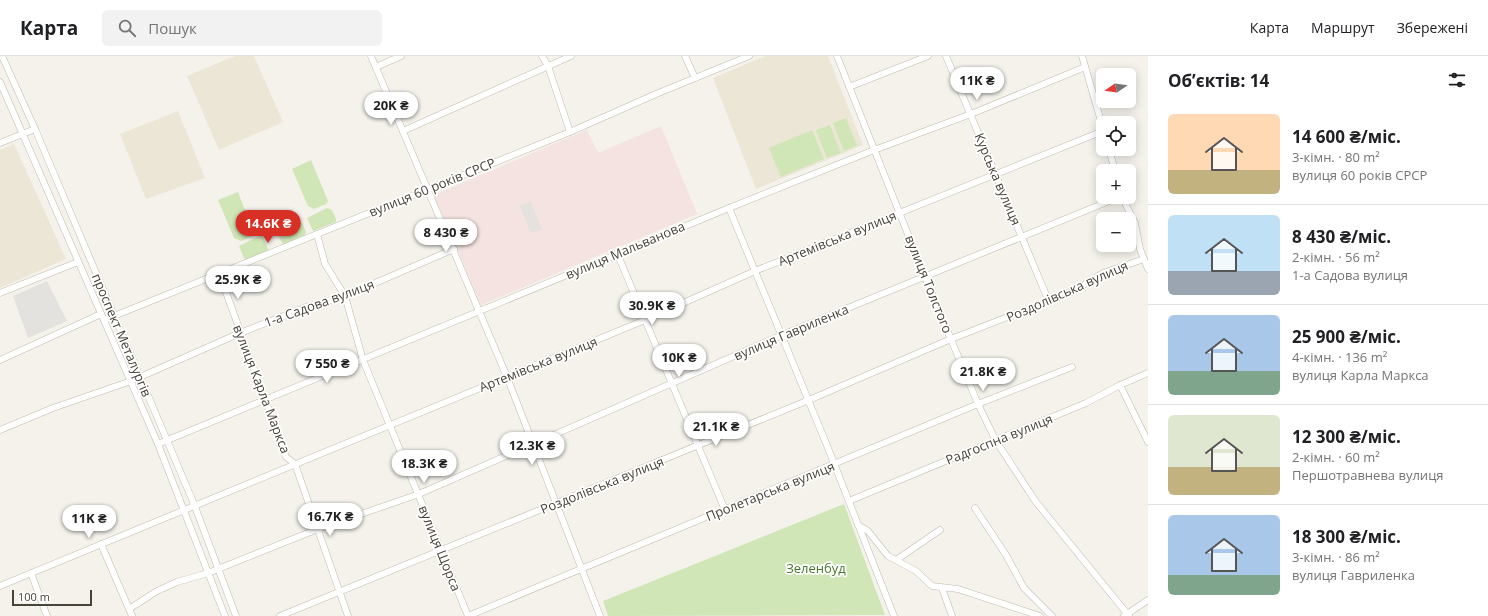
<!DOCTYPE html>
<html lang="uk">
<meta charset="utf-8">
<style>
:root{--surface:#fff;--page:#f2f2f2;--text:#202124;--muted:#757577;--line:#e0e0e0;--accent:#d93025}
body{margin:0;font-family:"Open Sans",sans-serif;background:var(--page);color:var(--text);height:100vh;display:flex;flex-direction:column;font-size:15px;white-space:nowrap}
*{box-sizing:border-box;margin:0}
p{font-size:13px;color:var(--muted)}
.icon{flex:none;width:22px;height:22px;fill:none;stroke:currentColor;stroke-width:2;stroke-linecap:round;stroke-linejoin:round}
.map{position:relative;flex:1;overflow:hidden}
.details{display:flex;flex-direction:column;background:var(--surface);width:340px}
.details>*{flex:none}
.needle{width:26px;rotate:257deg}
.tools{position:absolute;left:1096px;top:12px;display:grid;gap:8px}
.tools a{display:grid;place-items:center;width:40px;height:40px;border-radius:6px;background:var(--surface);box-shadow:0 2px 10px #0003;font-size:20px}
.scale{position:absolute;left:12px;bottom:10px;width:80px;box-sizing:border-box;padding-left:4px;border:2px solid #484339;border-top:0;font-size:11px;line-height:14px;white-space:nowrap;color:#484339;-webkit-text-stroke:3px #fff;paint-order:stroke}
.price{position:absolute;translate:-50% -34px;padding:0 9px;border-radius:14px;background:#fff;color:#222;font-size:13px;line-height:26px;filter:drop-shadow(0 1px 2px #0008)}
.price::after{content:'';position:absolute;left:50%;top:24px;width:12px;height:9px;margin-left:-6px;background:inherit;clip-path:polygon(0 0,100% 0,50% 100%)}
.price.current{background:var(--accent);color:#fff}
ul{padding:0;list-style:none}
li{display:flex;align-items:center;gap:12px;height:100px;padding:0 20px}
li+li{border-top:1px solid var(--line)}
li span{display:grid;place-items:center;flex:none;width:112px;height:80px;border-radius:6px;color:#555}
li>.icon{margin-inline-start:auto}
span .icon{width:48px;height:48px;fill:#fffc;stroke-width:1}
li b{font-size:17px}
h2{display:flex;justify-content:space-between;align-items:center;height:48px;padding:0 20px;font-size:17px}
header{display:flex;align-items:center;gap:24px;box-sizing:border-box;height:56px;padding:0 20px;background:var(--surface);border-bottom:1px solid var(--line)}
header strong{font-size:19px}
nav{display:flex;gap:22px;margin-inline-start:auto;font-size:14px}
.search{width:280px;height:36px;background:var(--page);display:flex;align-items:center;gap:10px;box-sizing:border-box;padding:0 14px;border-radius:6px;color:var(--muted);font-size:15px}
main{display:flex;flex:1;min-height:0}
.map>svg:first-child{display:block}
.education{fill:#ece6d6}
.medical{fill:#f4e3e0}
.green{fill:#d0e6b7}
.parking{fill:#e3e2df}
.lines{fill:none;stroke-linecap:round;stroke-linejoin:round}
.minor-casing{stroke:#bfbaae;stroke-width:7}
.minor{stroke:#fff;stroke-width:6}
.labels{text-anchor:middle;dominant-baseline:central;stroke-width:3.5;stroke-linejoin:round;paint-order:stroke}
.street-label{font-size:13px;fill:#484339;stroke:#fff}
.park-label{font-size:13px;fill:#49772f;stroke:#fff}
</style>
<header>
<strong>Карта</strong>
<div class="search"><svg class="icon" aria-label="search" viewBox="0 0 24 24"><circle cx="10" cy="10" r="6"/><path d="M15 15l6 6"/></svg>Пошук</div>
<nav><a>Карта</a><a>Маршрут</a><a>Збережені</a></nav>
</header>
<main>
<div class="map">
<svg width="1148" height="560" viewBox="0 0 1148 560">
<rect width="100%" height="100%" fill="#f4f2eb"/>
<g class="education">
<polygon points="235,0 254,0 283,66 219,94 187,20"/>
<polygon points="765,0 828,0 863,89 756,133 713,22"/>
<polygon points="178,55 205,122 146,143 120,78"/>
<polygon points="14,88 66,203 0,232 0,94"/>
</g>
<polygon class="medical" points="661,70 697,158 481,249 434,139 587,74 598,97"/>
<g class="green">
<polygon points="846,62 857,90 844,95 833,67"/>
<polygon points="830,69 841,97 827,102 816,74"/>
<polygon points="812,74 824,103 781,121 769,92"/>
<polygon points="311,104 328,145 326,148 314,153 308,150 292,113"/>
<polygon points="238,136 254,177 253,180 241,185 234,182 218,144"/>
<polygon points="327,152 332,154 336,163 336,166 313,175 307,162"/>
<polygon points="297,165 302,167 306,176 305,179 283,189 276,174"/>
<polygon points="262,179 269,195 245,204 239,190"/>
<polygon points="844,448 885,559 608,560 603,545"/>
</g>
<g class="parking">
<polygon points="531,146 542,173 531,177 520,150"/>
<polygon points="47,225 67,265 28,282 13,240"/>
</g>
<g class="lines">
<defs>
<g id="minor">
<polyline points="2,0 35,73 194,448 236,560"/>
<polyline points="371,0 507,321 600,560"/>
<polyline points="542,0 548,10 570,76"/>
<polyline points="685,0 695,22"/>
<polyline points="837,0 925,221 978,348 996,385 1036,446 1129,560"/>
<polyline points="946,0 1049,246"/>
<polyline points="1082,0 1103,72"/>
<polyline points="376,11 401,0"/>
<polyline points="0,26 158,388 225,560"/>
<polyline points="849,31 928,0"/>
<polyline points="403,75 571,0"/>
<polyline points="0,87 35,73"/>
<polyline points="1109,93 1115,115"/>
<polyline points="1122,141 1135,167 1140,193 1148,213"/>
<polyline points="729,152 826,387 894,560"/>
<polyline points="317,178 325,208 345,240 363,304 468,560"/>
<polyline points="617,197 725,454"/>
<polyline points="219,217 286,401 295,408 348,560"/>
<polyline points="0,237 78,206"/>
<polyline points="104,264 570,76 656,38 749,0"/>
<polyline points="0,304 101,258"/>
<polyline points="1120,329 1148,386"/>
<polyline points="0,374 53,352 131,325 240,277 309,250 345,240 454,193"/>
<polyline points="158,388 729,152 874,94 971,58 1085,11"/>
<polyline points="849,445 1086,347 1120,329 1148,317"/>
<polyline points="975,452 1006,499 1024,532 1052,560"/>
<polyline points="858,469 868,475 888,500 916,515 932,530 958,533 1040,560"/>
<polyline points="101,488 132,560"/>
<polyline points="896,504 940,474"/>
<polyline points="31,517 47,560"/>
<polyline points="0,530 645,264 755,215 1103,75"/>
<polyline points="942,532 952,560"/>
<polyline points="129,553 157,535 177,526 208,517 318,473 419,438 782,279 1119,141"/>
<polyline points="280,560 809,344 951,283 1074,235 1103,217 1144,203"/>
<polyline points="468,560 978,348 1072,311"/>
<polyline points="1124,560 1148,544"/>
</g>
</defs>
<use href="#minor" class="minor-casing"/>
<use href="#minor" class="minor"/>
</g>
<g class="labels">
<g class="street-label">
<text transform="translate(998 123) rotate(67)">Курська вулиця</text>
<text transform="translate(432 131) rotate(-22)">вулиця 60 років СРСР</text>
<text transform="translate(837 182) rotate(-22)">Артемівська вулиця</text>
<text transform="translate(625 194) rotate(-23)">вулиця Мальванова</text>
<text transform="translate(929 228) rotate(68)">вулиця Толстого</text>
<text transform="translate(1067 235) rotate(-24)">Роздолівська вулиця</text>
<text transform="translate(319 247) rotate(-20)">1-а Садова вулиця</text>
<text transform="translate(791 276) rotate(-23)">вулиця Гавриленка</text>
<text transform="translate(122 279) rotate(67)">проспект Металургів</text>
<text transform="translate(538 308) rotate(-22)">Артемівська вулиця</text>
<text transform="translate(262 333) rotate(69)">вулиця Карла Маркса</text>
<text transform="translate(999 383) rotate(-22)">Радгоспна вулиця</text>
<text transform="translate(602 429) rotate(-22)">Роздолівська вулиця</text>
<text transform="translate(770 435) rotate(-22)">Пролетарська вулиця</text>
<text transform="translate(440 492) rotate(68)">вулиця Щорса</text>
</g>
<g class="park-label">
<text x="816" y="512">Зеленбуд</text>
</g>
</g>
</svg>
<div class="tools">
<a><svg class="needle" viewBox="-14 -14 28 28"><path d="M0-13l5 13h-10z" fill="#e53935"/><path d="M0 13l5-13h-10z" fill="#757577"/></svg></a>
<a><svg class="icon" aria-label="locate" viewBox="0 0 24 24"><circle cx="12" cy="12" r="6"/><path d="M12 2v4M12 18v4M2 12h4M18 12h4"/></svg></a>
<a>+</a>
<a>−</a>
</div>
<div class="scale">100 m</div>
<b class="price" style="left:977px;top:45px">11K ₴</b>
<b class="price" style="left:391px;top:70px">20K ₴</b>
<b class="price current" style="left:268px;top:188px">14.6K ₴</b>
<b class="price" style="left:446px;top:197px">8 430 ₴</b>
<b class="price" style="left:238px;top:244px">25.9K ₴</b>
<b class="price" style="left:652px;top:270px">30.9K ₴</b>
<b class="price" style="left:679px;top:322px">10K ₴</b>
<b class="price" style="left:327px;top:328px">7 550 ₴</b>
<b class="price" style="left:983px;top:336px">21.8K ₴</b>
<b class="price" style="left:716px;top:391px">21.1K ₴</b>
<b class="price" style="left:532px;top:410px">12.3K ₴</b>
<b class="price" style="left:424px;top:428px">18.3K ₴</b>
<b class="price" style="left:330px;top:481px">16.7K ₴</b>
<b class="price" style="left:89px;top:483px">11K ₴</b>
</div>
<section class="details">
<h2>Об’єктів: 14<svg class="icon" aria-label="filters" viewBox="0 0 24 24"><path d="M4 7h16M4 17h16"/><circle cx="9" cy="7" r="2"/><circle cx="15" cy="17" r="2"/></svg></h2>
<ul>
<li><span style="background:linear-gradient(#ffd9b3 70%,#c2b280 0)"><svg class="icon" aria-label="home" viewBox="0 0 24 24"><path d="M3 11l9-7 9 7M6 9v11h12V9"/></svg></span><div><b>14 600 ₴/міс.</b><p>3-кімн. · 80 m²</p><p>вулиця 60 років СРСР</p></div></li>
<li><span style="background:linear-gradient(#bfe0f5 70%,#9aa5b1 0)"><svg class="icon" aria-label="home" viewBox="0 0 24 24"><path d="M3 11l9-7 9 7M6 9v11h12V9"/></svg></span><div><b>8 430 ₴/міс.</b><p>2-кімн. · 56 m²</p><p>1-а Садова вулиця</p></div></li>
<li><span style="background:linear-gradient(#a9c7e8 70%,#7fa58c 0)"><svg class="icon" aria-label="home" viewBox="0 0 24 24"><path d="M3 11l9-7 9 7M6 9v11h12V9"/></svg></span><div><b>25 900 ₴/міс.</b><p>4-кімн. · 136 m²</p><p>вулиця Карла Маркса</p></div></li>
<li><span style="background:linear-gradient(#dfe7d0 65%,#c2b280 0)"><svg class="icon" aria-label="home" viewBox="0 0 24 24"><path d="M3 11l9-7 9 7M6 9v11h12V9"/></svg></span><div><b>12 300 ₴/міс.</b><p>2-кімн. · 60 m²</p><p>Першотравнева вулиця</p></div></li>
<li><span style="background:linear-gradient(#a9c7e8 75%,#7fa58c 0)"><svg class="icon" aria-label="home" viewBox="0 0 24 24"><path d="M3 11l9-7 9 7M6 9v11h12V9"/></svg></span><div><b>18 300 ₴/міс.</b><p>3-кімн. · 86 m²</p><p>вулиця Гавриленка</p></div></li>
</ul>
</section>
</main>
